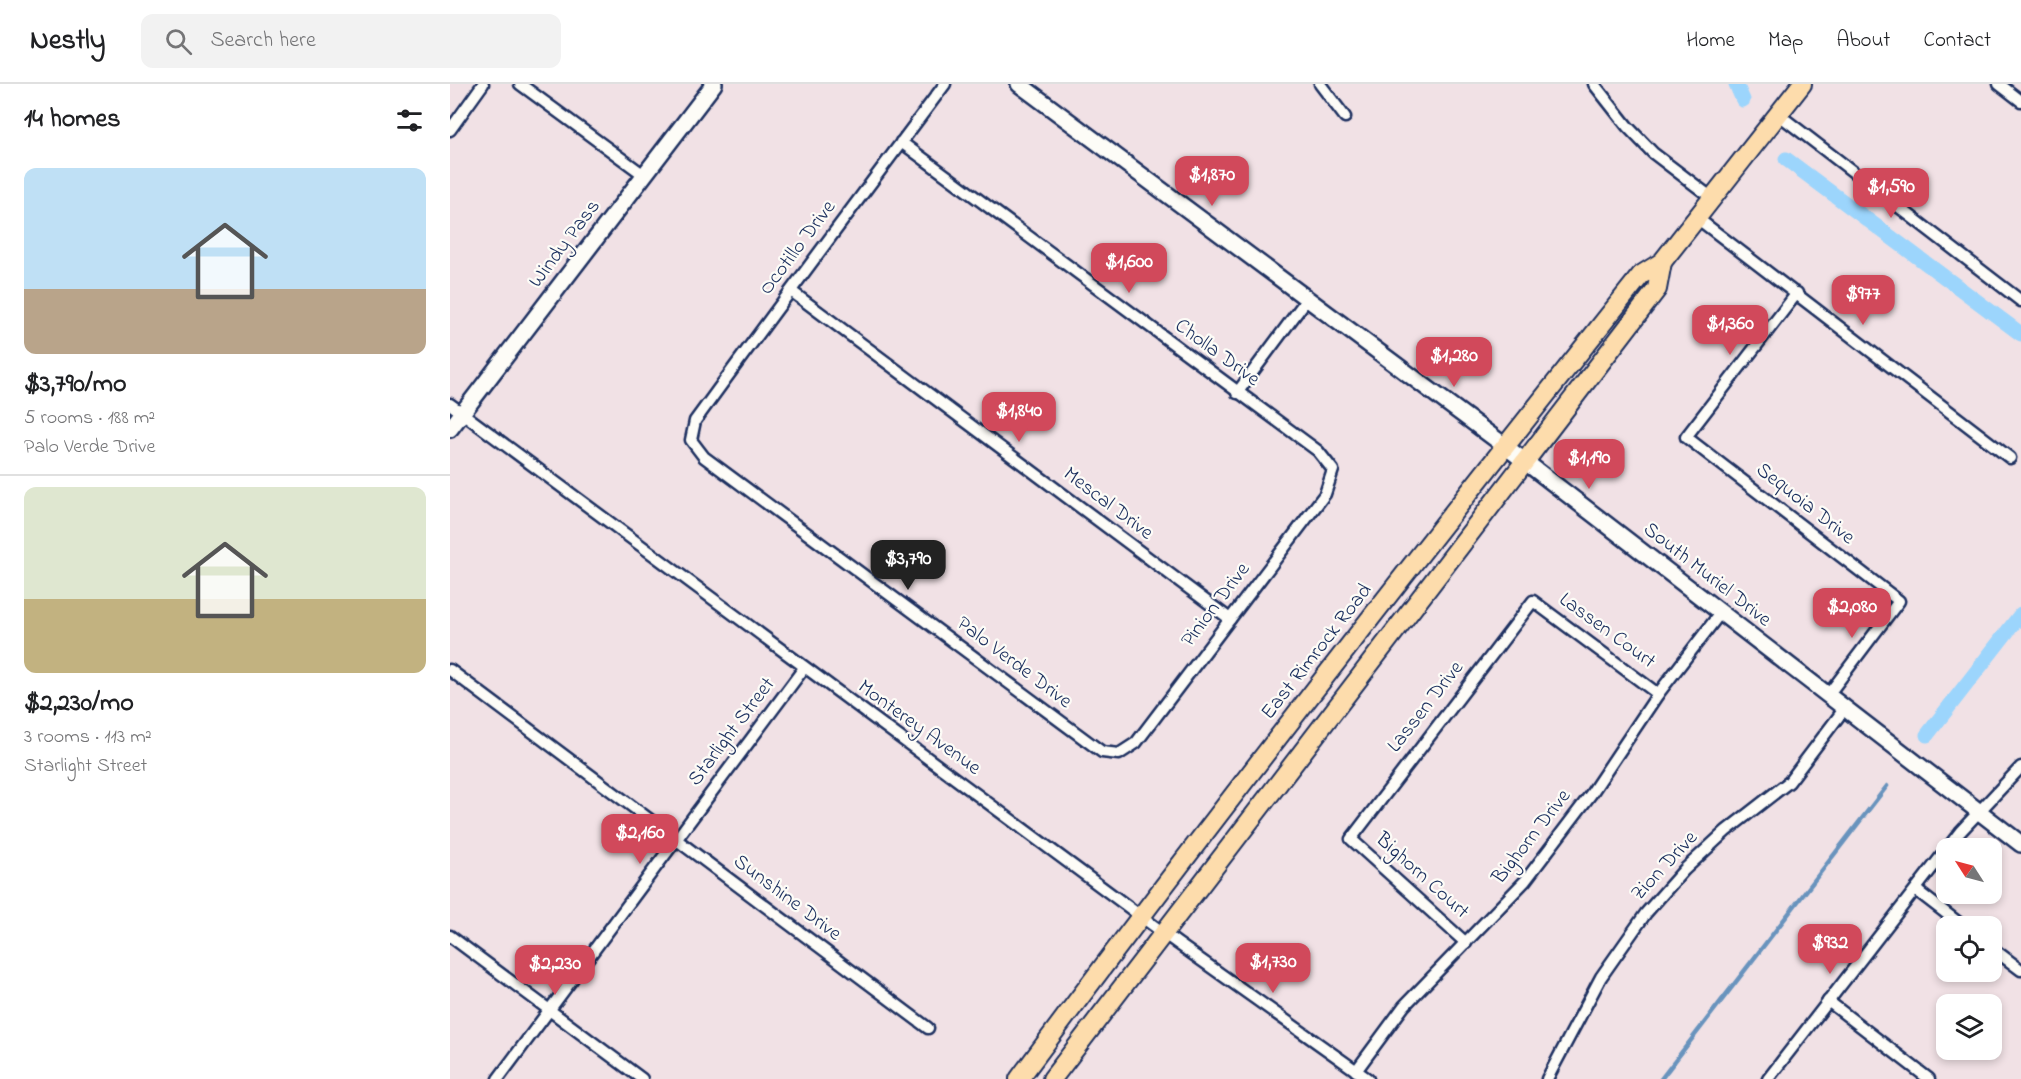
<!DOCTYPE html>
<meta charset="utf-8">
<style>
:root{--surface:#fff;--page:#f2f2f2;--text:#202124;--muted:#757577;--line:#e0e0e0;--accent:#d1495b}
body{margin:0;font-family:"Indie Flower",sans-serif;background:var(--page);color:var(--text);height:100vh;display:flex;flex-direction:column;font-size:22px;white-space:nowrap}
*{box-sizing:border-box;margin:0}
p{font-size:20px;color:var(--muted)}
.icon{flex:none;width:33px;height:33px;fill:none;stroke:currentColor;stroke-width:2;stroke-linecap:round;stroke-linejoin:round}
.map{position:relative;flex:1;overflow:hidden}
.side{display:flex;flex-direction:column;background:var(--surface);width:450px}
.side>*{flex:none}
.needle{width:39px;rotate:306deg}
.fabs{position:absolute;left:1486px;top:754px;display:grid;gap:12px}
.fabs a{display:grid;place-items:center;width:66px;height:66px;border-radius:12px;background:var(--surface);box-shadow:0 3px 9px #0003;font-size:30px}
.price{position:absolute;translate:-50% -51px;padding:0 14px;border-radius:12px;background:var(--accent);color:#fff;font-size:20px;line-height:39px;filter:drop-shadow(0 2px 3px #0008)}
.price::after{content:'';position:absolute;left:50%;top:36px;width:18px;height:14px;margin-left:-9px;background:inherit;clip-path:polygon(0 0,100% 0,50% 100%)}
.price.on{background:#222;color:#fff}
ul{padding:0;list-style:none}
li{display:grid;align-content:center;gap:12px;height:318px;padding:0 24px}
li+li{border-top:2px solid var(--line)}
li span{display:grid;place-items:center;height:186px;border-radius:12px;color:#555}
li>.icon{margin-inline-start:auto}
span .icon{width:108px;height:108px;fill:#fffc;stroke-width:1}
li b{font-size:26px}
h2{display:flex;justify-content:space-between;align-items:center;height:72px;padding:0 24px;font-size:26px}
header{display:flex;align-items:center;gap:36px;box-sizing:border-box;height:84px;padding:0 30px;background:var(--surface);border-bottom:2px solid var(--line)}
header strong{font-size:28px}
nav{display:flex;gap:33px;margin-inline-start:auto;font-size:21px}
.search{width:420px;height:54px;background:var(--page);display:flex;align-items:center;gap:15px;box-sizing:border-box;padding:0 21px;border-radius:12px;color:var(--muted);font-size:22px}
main{display:flex;flex:1;min-height:0}
.map>svg:first-child{display:block}
.lines{fill:none;stroke-linecap:round;stroke-linejoin:round}
.stream{stroke:#6893bd;stroke-width:4.5}
.canal{stroke:#9cd5fc;stroke-width:15}
.street-casing{stroke:#1b2f5e;stroke-width:15}
.secondary-casing{stroke:#1b2f5e;stroke-width:20}
.primary-casing{stroke:#1b2f5e;stroke-width:22}
.street{stroke:#fdfcf7;stroke-width:10}
.secondary{stroke:#fdfcf7;stroke-width:15}
.primary{stroke:#fddcac;stroke-width:18}
.labels{text-anchor:middle;dominant-baseline:central;stroke-width:4.5;stroke-linejoin:round;paint-order:stroke}
.street-label{font-size:21px;fill:#1b2f5e;stroke:#fdfcf7}
</style>
<header>
<strong>Nestly</strong>
<div class="search"><svg class="icon" aria-label="search" viewBox="0 0 24 24"><circle cx="10" cy="10" r="6"/><path d="M15 15l6 6"/></svg>Search here</div>
<nav><a>Home</a><a>Map</a><a>About</a><a>Contact</a></nav>
</header>
<main>
<section class="side">
<h2>14 homes<svg class="icon" aria-label="filters" viewBox="0 0 24 24"><path d="M4 7h16M4 17h16"/><circle cx="9" cy="7" r="2"/><circle cx="15" cy="17" r="2"/></svg></h2>
<ul>
<li><span style="background:linear-gradient(#bfe0f5 65%,#b9a48a 0)"><svg class="icon" aria-label="home" viewBox="0 0 24 24"><path d="M3 11l9-7 9 7M6 9v11h12V9"/></svg></span><div><b>$3,790/mo</b><p>5 rooms · 188 m²</p><p>Palo Verde Drive</p></div></li>
<li><span style="background:linear-gradient(#dfe7d0 60%,#c2b280 0)"><svg class="icon" aria-label="home" viewBox="0 0 24 24"><path d="M3 11l9-7 9 7M6 9v11h12V9"/></svg></span><div><b>$2,230/mo</b><p>3 rooms · 113 m²</p><p>Starlight Street</p></div></li>
</ul>
</section>
<div class="map">
<svg width="1571" height="995" viewBox="0 0 1571 995">
<rect width="100%" height="100%" fill="#f1e1e5"/>
<filter id="ink" filterUnits="userSpaceOnUse"><feTurbulence type="fractalNoise" baseFrequency=".0167" numOctaves="2"/><feDisplacementMap in="SourceGraphic" scale="12" xChannelSelector="R" yChannelSelector="G"/><feConvolveMatrix kernelMatrix="1 2 1 2 8 2 1 2 1" color-interpolation-filters="sRGB"/></filter>
<g filter="url(#ink)">
<g class="lines">
<polyline class="stream" points="1211,995 1437,702"/>
<g class="canal">
<polyline points="1286,0 1293,16"/>
<polyline points="1336,75 1571,250"/>
<polyline points="1477,651 1571,530"/>
</g>
<defs>
<g id="street">
<polyline points="70,0 194,91"/>
<polyline points="870,0 895,33"/>
<polyline points="1144,0 1177,42 1203,69 1262,114"/>
<polyline points="1549,0 1571,17"/>
<polyline points="1328,30 1571,217"/>
<polyline points="0,46 33,0"/>
<path d="M451,58L868,367L883,386L875,410L686,659L669,670L652,668L254,373L241,356L245,337C327,224 411,112 495,0"/>
<polyline points="1247,134 1560,374"/>
<polyline points="341,207 780,535"/>
<polyline points="1347,209 1236,353 1449,517 1378,611"/>
<polyline points="787,309 857,215"/>
<polyline points="0,320 727,859 918,995"/>
<polyline points="0,586 478,944"/>
<polyline points="1466,806 1514,843"/>
<polyline points="0,852 192,995"/>
<polyline points="1016,859 901,755 1083,517 1208,610"/>
<polyline points="1542,864 1571,886"/>
<polyline points="1378,917 1479,995"/>
<polyline points="906,987 954,922 1075,797 1141,710 1208,610 1271,528"/>
<polyline points="48,995 354,584"/>
<polyline points="1097,995 1151,893 1196,829 1234,786 1276,747 1339,698 1395,624"/>
<polyline points="1318,995 1510,748 1571,683"/>
</g>
<g id="secondary">
<polyline points="569,0 1055,362 1571,760"/>
<polyline points="0,345 264,0"/>
</g>
<g id="primary">
<path d="M569,995C771,723 980,456 1191,191L1212,178L1352,0"/>
<polyline points="602,995 1207,205 1212,178"/>
</g>
</defs>
<use href="#street" class="street-casing"/>
<use href="#secondary" class="secondary-casing"/>
<use href="#primary" class="primary-casing"/>
<use href="#street" class="street"/>
<use href="#secondary" class="secondary"/>
<use href="#primary" class="primary"/>
</g>
</g>
<g class="labels">
<g class="street-label">
<text transform="translate(115 160) rotate(-53)">Windy Pass</text>
<text transform="translate(348 164) rotate(-53)">Ocotillo Drive</text>
<text transform="translate(767 269) rotate(36)">Cholla Drive</text>
<text transform="translate(658 420) rotate(37)">Mescal Drive</text>
<text transform="translate(1355 420) rotate(38)">Sequoia Drive</text>
<text transform="translate(1257 491) rotate(38)">South Muriel Drive</text>
<text transform="translate(766 521) rotate(-53)">Pinion Drive</text>
<text transform="translate(1157 547) rotate(36)">Lassen Court</text>
<text transform="translate(867 568) rotate(-52)">East Rimrock Road</text>
<text transform="translate(564 579) rotate(37)">Palo Verde Drive</text>
<text transform="translate(976 623) rotate(-52)">Lassen Drive</text>
<text transform="translate(469 644) rotate(36)">Monterey Avenue</text>
<text transform="translate(282 648) rotate(-53)">Starlight Street</text>
<text transform="translate(1082 753) rotate(-52)">Bighorn Drive</text>
<text transform="translate(1215 782) rotate(-47)">Zion Drive</text>
<text transform="translate(972 792) rotate(42)">Bighorn Court</text>
<text transform="translate(337 814) rotate(37)">Sunshine Drive</text>
</g>
</g>
</svg>
<div class="fabs">
<a><svg class="needle" viewBox="-14 -14 28 28"><path d="M0-13l5 13h-10z" fill="#e53935"/><path d="M0 13l5-13h-10z" fill="#757577"/></svg></a>
<a><svg class="icon" aria-label="locate" viewBox="0 0 24 24"><circle cx="12" cy="12" r="6"/><path d="M12 2v4M12 18v4M2 12h4M18 12h4"/></svg></a>
<a><svg class="icon" aria-label="layers" viewBox="0 0 24 24"><path d="M12 4l9 5-9 5-9-5zM3 14l9 5 9-5"/></svg></a>
</div>
<b class="price" style="left:762px;top:123px">$1,870</b>
<b class="price" style="left:1441px;top:135px">$1,590</b>
<b class="price" style="left:679px;top:210px">$1,600</b>
<b class="price" style="left:1413px;top:242px">$977</b>
<b class="price" style="left:1280px;top:272px">$1,360</b>
<b class="price" style="left:1004px;top:304px">$1,280</b>
<b class="price" style="left:569px;top:359px">$1,840</b>
<b class="price" style="left:1139px;top:406px">$1,190</b>
<b class="price on" style="left:458px;top:507px">$3,790</b>
<b class="price" style="left:1402px;top:555px">$2,080</b>
<b class="price" style="left:190px;top:781px">$2,160</b>
<b class="price" style="left:1380px;top:891px">$932</b>
<b class="price" style="left:823px;top:910px">$1,730</b>
<b class="price" style="left:105px;top:912px">$2,230</b>
</div>
</main>
